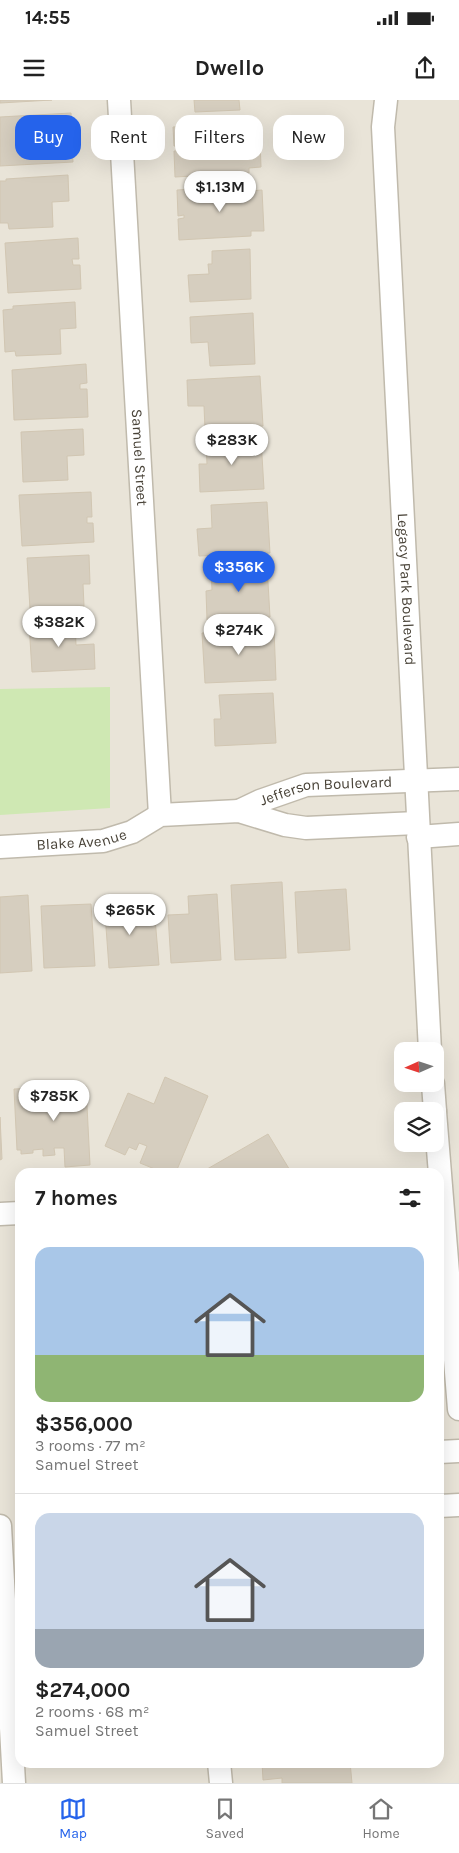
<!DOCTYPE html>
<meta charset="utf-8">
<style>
:root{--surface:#fff;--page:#f2f2f2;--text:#222;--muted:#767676;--line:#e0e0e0;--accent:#2563eb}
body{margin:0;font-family:Karla,sans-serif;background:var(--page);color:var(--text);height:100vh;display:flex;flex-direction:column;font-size:19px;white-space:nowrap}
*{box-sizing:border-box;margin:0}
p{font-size:16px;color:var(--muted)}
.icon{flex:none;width:28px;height:28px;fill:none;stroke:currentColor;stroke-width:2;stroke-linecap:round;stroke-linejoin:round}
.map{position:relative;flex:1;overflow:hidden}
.drawer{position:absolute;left:15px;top:1068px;width:429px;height:600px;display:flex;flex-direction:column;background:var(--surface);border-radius:15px;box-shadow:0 5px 20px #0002}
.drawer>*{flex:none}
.top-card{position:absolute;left:15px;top:15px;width:430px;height:45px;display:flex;gap:10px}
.needle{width:32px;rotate:267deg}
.tools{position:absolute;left:394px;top:942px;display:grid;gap:10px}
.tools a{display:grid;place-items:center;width:50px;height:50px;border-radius:10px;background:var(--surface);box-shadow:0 5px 20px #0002;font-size:25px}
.price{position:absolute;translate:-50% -42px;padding:0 11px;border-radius:18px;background:#fff;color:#222;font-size:16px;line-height:32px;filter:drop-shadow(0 1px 2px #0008)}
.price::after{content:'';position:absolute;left:50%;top:30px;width:15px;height:11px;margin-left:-8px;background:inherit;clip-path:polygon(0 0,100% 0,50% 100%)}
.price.selected{background:var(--accent);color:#fff}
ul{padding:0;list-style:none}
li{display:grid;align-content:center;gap:10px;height:265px;padding:0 20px}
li+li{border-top:1px solid var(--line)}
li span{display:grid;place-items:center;height:155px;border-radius:15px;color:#555}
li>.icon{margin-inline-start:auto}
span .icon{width:90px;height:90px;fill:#fffc;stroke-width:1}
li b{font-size:21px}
h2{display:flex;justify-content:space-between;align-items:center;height:60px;padding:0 20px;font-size:21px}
.pill{padding:0 18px;border-radius:15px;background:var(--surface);box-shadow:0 5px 20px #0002;font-size:18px;line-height:45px}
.pill.selected{background:var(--accent);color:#fff}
.status{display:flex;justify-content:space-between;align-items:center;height:35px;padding:0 25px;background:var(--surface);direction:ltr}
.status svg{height:14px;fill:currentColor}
header{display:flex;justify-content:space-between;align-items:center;height:65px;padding:0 20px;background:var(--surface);font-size:22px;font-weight:700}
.tab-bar{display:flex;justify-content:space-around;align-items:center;height:70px;border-top:1px solid var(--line);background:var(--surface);font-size:14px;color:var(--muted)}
.tab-bar a{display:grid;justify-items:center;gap:2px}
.tab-bar .selected{color:var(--accent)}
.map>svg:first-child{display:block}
.residential{fill:#e9e4d8;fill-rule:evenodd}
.green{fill:#cfe8b3}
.building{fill:#d6cebf;stroke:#d1c6b2}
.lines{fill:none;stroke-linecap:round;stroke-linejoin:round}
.minor-casing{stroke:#c0baac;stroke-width:25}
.minor{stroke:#fff;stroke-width:22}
.labels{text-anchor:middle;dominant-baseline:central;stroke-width:4;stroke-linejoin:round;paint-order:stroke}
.street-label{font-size:15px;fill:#494338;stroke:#fff}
</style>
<div class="status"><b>14:55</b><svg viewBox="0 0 49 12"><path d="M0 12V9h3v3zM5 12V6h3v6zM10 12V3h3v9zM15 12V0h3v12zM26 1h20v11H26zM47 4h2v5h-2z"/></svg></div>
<header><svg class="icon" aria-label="menu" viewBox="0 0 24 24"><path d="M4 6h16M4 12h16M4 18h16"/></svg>Dwello<svg class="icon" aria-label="share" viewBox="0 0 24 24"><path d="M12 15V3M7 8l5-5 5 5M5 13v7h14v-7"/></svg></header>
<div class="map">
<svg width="459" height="1683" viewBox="0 0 459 1683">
<rect width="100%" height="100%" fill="#f5f2ea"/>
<path class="residential" d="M0,0H459V1683H0ZM402,951H435V984H402ZM402,1011H435V1044H402ZM20,1072H439V1662H20Z"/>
<polygon class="green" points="110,587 110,708 0,715 0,589"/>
<g class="building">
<polygon points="0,0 52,0 0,3"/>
<polygon points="194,0 239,0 240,10 195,12"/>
<polygon points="71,13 72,36 65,36 65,44 72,44 73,62 0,66 0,17"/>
<polygon points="246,23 247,41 260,40 261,67 249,68 249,73 175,77 174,51 180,51 180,46 174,46 173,27"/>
<polygon points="68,75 69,101 52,102 53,127 9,129 8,123 0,123 0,81 6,81 6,79"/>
<polygon points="249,86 249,91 262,90 264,131 251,131 251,136 179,140 178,119 184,118 184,115 178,116 177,90"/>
<polygon points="78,138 79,159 72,159 73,165 80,165 81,189 8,193 5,143"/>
<polygon points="250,149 251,199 190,202 188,175 209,174 208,164 212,164 212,151"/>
<polygon points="75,202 76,228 60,229 61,254 16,256 15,251 5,252 3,210 13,209 13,206"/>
<polygon points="253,213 255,264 210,266 208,242 191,243 190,217"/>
<polygon points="86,264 87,283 80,284 80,289 87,289 88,317 14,320 12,270"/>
<polygon points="260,276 263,326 205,329 204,306 188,306 187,280"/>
<polygon points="83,329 84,355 67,356 68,380 23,382 21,332"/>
<polygon points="261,339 264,389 200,392 199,364 207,364 206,342"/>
<polygon points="91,392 92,417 87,417 87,423 93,423 94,442 22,446 19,395"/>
<polygon points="267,402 270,453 199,456 197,429 212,428 211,405"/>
<polygon points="89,455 90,484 83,484 84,506 30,509 27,458"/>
<polygon points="267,465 270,517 207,520 206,491 212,490 211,468"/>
<polygon points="75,520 76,545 94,544 95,569 32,572 29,523"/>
<polygon points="274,529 276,580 205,583 202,533"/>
<polygon points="273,593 276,643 215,646 214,619 221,619 219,595"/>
<polygon points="282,782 286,858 235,860 231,785"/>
<polygon points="346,789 350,850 298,853 295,792"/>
<polygon points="217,794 221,860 171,863 168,815 189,814 188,796"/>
<polygon points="28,795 32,871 0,873 0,797"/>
<polygon points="136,798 138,819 155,818 159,865 109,868 104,800"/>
<polygon points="91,804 95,866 44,868 41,806"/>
<polygon points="165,977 208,996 176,1072 162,1072 140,1063 147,1046 139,1043 136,1050 129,1047 125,1055 105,1046 128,993 154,1004"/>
<polygon points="86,986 90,1065 65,1067 64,1048 54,1048 55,1055 43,1056 43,1049 33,1050 33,1053 21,1054 21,1050 17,1050 14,989"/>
<polygon points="0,1017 2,1059 0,1060"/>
<polygon points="268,1034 291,1072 202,1072"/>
<polygon points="262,1662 350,1662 352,1683 282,1683 282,1678 263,1680"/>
</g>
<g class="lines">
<defs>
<g id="minor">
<path id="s1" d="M119,0L160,715"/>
<path id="s2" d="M386,0L383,27L430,951"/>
<path id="s3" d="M239,711L260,701L306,685L459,679"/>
<polyline points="418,737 459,734"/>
<path id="s4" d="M0,747L103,741L132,732L160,715L239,711L285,725L306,728L417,723"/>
<polyline points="433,984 435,1011"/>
<polyline points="435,1012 459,1309"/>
<polyline points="0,1114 20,1113"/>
<polyline points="439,1352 459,1351"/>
<polyline points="439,1406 459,1405"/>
<polyline points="0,1426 14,1683"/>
<polyline points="219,1662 221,1683"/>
</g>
</defs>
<use href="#minor" class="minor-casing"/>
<use href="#minor" class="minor"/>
</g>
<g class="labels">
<g class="street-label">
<text stroke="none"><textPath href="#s1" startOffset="358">Samuel Street</textPath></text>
<text stroke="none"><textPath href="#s2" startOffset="490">Legacy Park Boulevard</textPath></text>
<text stroke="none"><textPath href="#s3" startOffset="91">Jefferson Boulevard</textPath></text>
<text stroke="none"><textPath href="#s4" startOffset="82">Blake Avenue</textPath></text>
</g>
</g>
</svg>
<div class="tools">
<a><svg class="needle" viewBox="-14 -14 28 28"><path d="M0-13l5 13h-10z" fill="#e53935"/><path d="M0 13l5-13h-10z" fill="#767676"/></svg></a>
<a><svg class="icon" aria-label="layers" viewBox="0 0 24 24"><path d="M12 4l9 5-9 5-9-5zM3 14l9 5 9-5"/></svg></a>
</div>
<b class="price" style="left:220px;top:113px">$1.13M</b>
<b class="price" style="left:232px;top:366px">$283K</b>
<b class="price selected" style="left:239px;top:493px">$356K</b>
<b class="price" style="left:59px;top:548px">$382K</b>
<b class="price" style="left:239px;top:556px">$274K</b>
<b class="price" style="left:130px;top:836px">$265K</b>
<b class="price" style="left:54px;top:1022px">$785K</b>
<div class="top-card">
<a class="pill selected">Buy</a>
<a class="pill">Rent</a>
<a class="pill">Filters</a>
<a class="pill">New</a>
</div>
<section class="drawer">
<h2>7 homes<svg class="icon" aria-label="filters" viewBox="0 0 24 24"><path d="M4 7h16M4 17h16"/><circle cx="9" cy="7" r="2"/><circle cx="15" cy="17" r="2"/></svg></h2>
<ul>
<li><span style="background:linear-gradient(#a9c7e8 70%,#8fb573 0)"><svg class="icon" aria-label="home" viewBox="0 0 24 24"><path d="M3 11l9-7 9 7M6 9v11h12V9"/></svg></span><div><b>$356,000</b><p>3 rooms · 77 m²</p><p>Samuel Street</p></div></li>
<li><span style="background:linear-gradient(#c9d6e8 75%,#9aa5b1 0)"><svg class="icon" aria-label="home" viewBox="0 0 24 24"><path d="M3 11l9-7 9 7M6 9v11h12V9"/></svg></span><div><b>$274,000</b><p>2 rooms · 68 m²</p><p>Samuel Street</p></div></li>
</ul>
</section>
</div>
<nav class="tab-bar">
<a class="selected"><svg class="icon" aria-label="map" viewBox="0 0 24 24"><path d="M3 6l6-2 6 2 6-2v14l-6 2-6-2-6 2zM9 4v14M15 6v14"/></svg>Map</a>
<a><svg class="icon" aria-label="saved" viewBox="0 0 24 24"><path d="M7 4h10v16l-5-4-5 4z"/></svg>Saved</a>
<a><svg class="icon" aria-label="home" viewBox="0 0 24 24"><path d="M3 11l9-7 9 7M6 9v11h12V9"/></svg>Home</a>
</nav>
